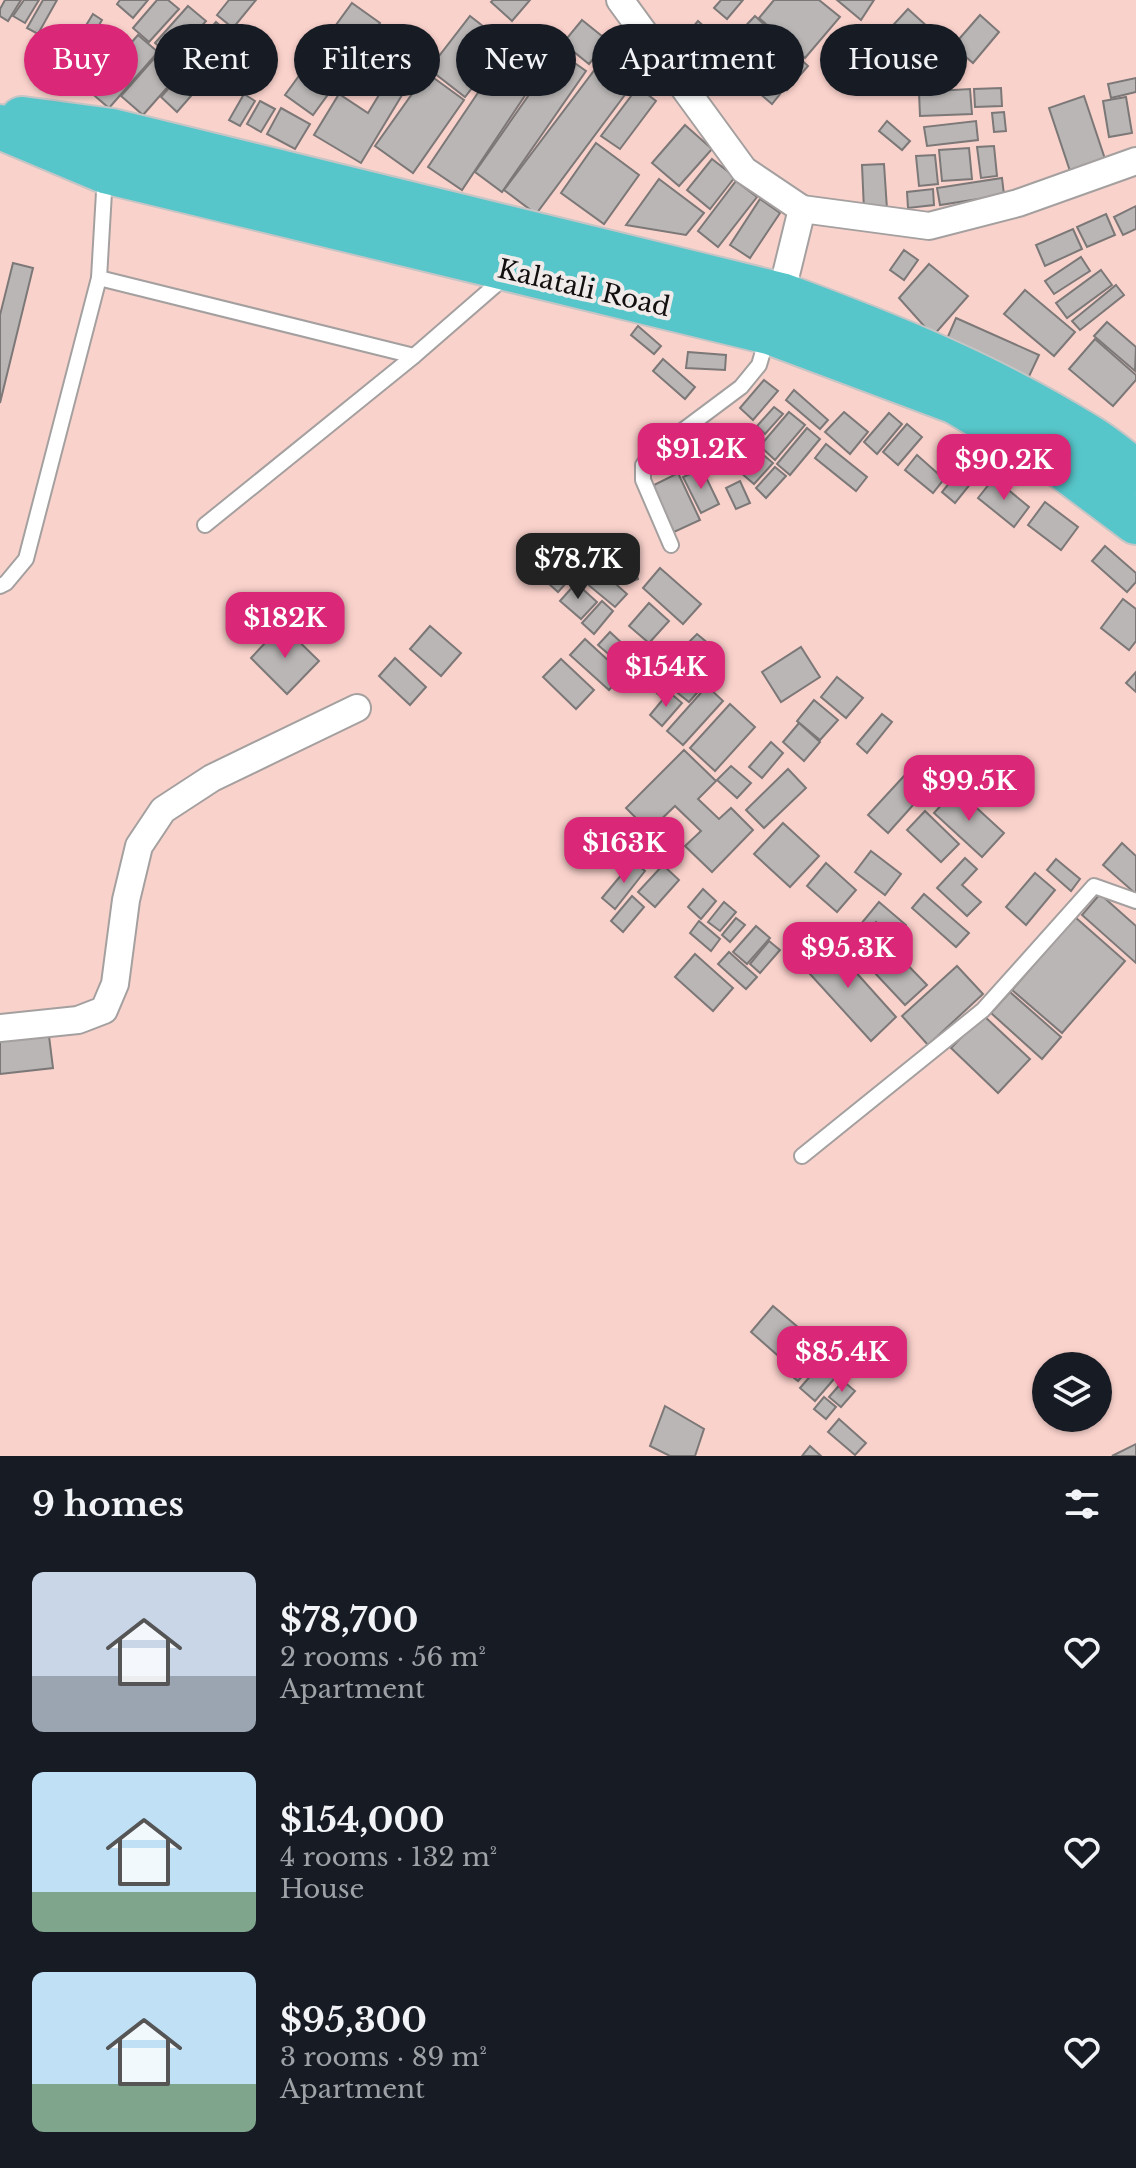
<!DOCTYPE html>
<meta charset="utf-8">
<style>
:root{--surface:#171b24;--page:#20242c;--text:#f1f3f6;--muted:#9ea1a6;--accent:#db2777}
body{margin:0;font-family:"Libre Baskerville",serif;background:var(--page);color:var(--text);height:100vh;display:flex;flex-direction:column;font-size:30px;white-space:nowrap}
*{box-sizing:border-box;margin:0}
p{font-size:26px;color:var(--muted)}
.icon{flex:none;width:44px;height:44px;fill:none;stroke:currentColor;stroke-width:2;stroke-linecap:round;stroke-linejoin:round}
.map{position:relative;height:1456px;overflow:hidden}
.side{display:flex;flex-direction:column;background:var(--surface);flex:1}
.side>*{flex:none}
.guide{position:absolute;left:24px;top:24px;width:1088px;height:72px;display:flex;gap:16px}
.tools{position:absolute;left:1032px;top:1352px;display:grid;gap:16px}
.tools a{display:grid;place-items:center;width:80px;height:80px;border-radius:50%;background:var(--surface);box-shadow:0 2px 6px #0004;font-size:40px}
.price{position:absolute;translate:-50% -68px;padding:0 18px;border-radius:16px;background:var(--accent);color:#fff;font-size:26px;line-height:52px;filter:drop-shadow(0 2px 4px #0008)}
.price::after{content:'';position:absolute;left:50%;top:48px;width:24px;height:18px;margin-left:-12px;background:inherit;clip-path:polygon(0 0,100% 0,50% 100%)}
.price.active{background:#222;color:#fff}
ul{padding:0;list-style:none}
li{display:flex;align-items:center;gap:24px;height:200px;padding:0 32px}
li span{display:grid;place-items:center;flex:none;width:224px;height:160px;border-radius:12px;color:#555}
li>.icon{margin-inline-start:auto}
span .icon{width:96px;height:96px;fill:#fffc;stroke-width:1}
li b{font-size:34px}
h2{display:flex;justify-content:space-between;align-items:center;height:96px;padding:0 32px;font-size:34px}
.pill{padding:0 28px;border-radius:36px;background:var(--surface);box-shadow:0 2px 6px #0004;font-size:28px;line-height:72px}
.pill.active{background:var(--accent);color:#fff}
.map>svg:first-child{display:block}
.green{fill:#fad2cc;fill-rule:evenodd}
.building{fill:#bab6b6;stroke:#7c7878;stroke-width:2}
.lines{fill:none;stroke-linecap:round;stroke-linejoin:round}
.lane-casing{stroke:#a4a09f;stroke-width:18}
.street-casing{stroke:#a4a09f;stroke-width:30}
.highway-casing{stroke:#c6c5c5;stroke-width:48}
.lane{stroke:#fff;stroke-width:14}
.street{stroke:#fff;stroke-width:26}
.highway{stroke:#57c6ca;stroke-width:44}
.labels{text-anchor:middle;dominant-baseline:central;stroke-width:8;stroke-linejoin:round;paint-order:stroke}
.street-label{font-size:26px;fill:#110f0f;stroke:#efebea}
</style>
<div class="map">
<svg width="1136" height="1456" viewBox="0 0 1136 1456">
<rect width="100%" height="100%" fill="#efebea"/>
<path class="green" d="M0,0H1136V1456H0ZM1046,1366H1098V1418H1046Z"/>
<g class="building">
<polygon points="5,0 21,0 8,21 0,16 0,9"/>
<polygon points="24,0 39,0 25,23 13,16"/>
<polygon points="43,0 57,0 38,34 27,28"/>
<polygon points="120,0 148,0 133,18 117,4"/>
<polygon points="157,0 168,0 179,9 149,42 133,28"/>
<polygon points="229,0 256,0 233,28 217,15"/>
<polygon points="493,0 530,0 512,21 491,2"/>
<polygon points="721,0 743,0 727,19 714,8"/>
<polygon points="774,0 819,0 840,17 805,58 759,18"/>
<polygon points="837,0 874,0 861,20"/>
<polygon points="352,3 380,23 313,115 285,95"/>
<polygon points="188,6 206,21 173,59 155,43"/>
<polygon points="908,9 929,28 882,78 862,59"/>
<polygon points="93,14 102,20 74,66 65,60"/>
<polygon points="980,15 999,32 973,63 953,46"/>
<polygon points="470,16 506,44 465,97 429,69"/>
<polygon points="755,16 808,66 787,90 733,39"/>
<polygon points="582,20 608,41 589,64 563,43"/>
<polygon points="698,21 708,30 686,56 676,47"/>
<polygon points="216,22 236,39 201,79 182,61"/>
<polygon points="108,29 126,45 91,85 73,69"/>
<polygon points="938,33 952,45 927,72 913,60"/>
<polygon points="138,35 158,52 109,108 89,91"/>
<polygon points="729,45 750,63 742,71 721,54"/>
<polygon points="408,47 425,57 361,163 314,135 339,94 368,113"/>
<polygon points="559,52 586,71 502,192 475,172"/>
<polygon points="158,54 180,73 143,115 121,96"/>
<polygon points="504,54 538,76 462,190 428,167"/>
<polygon points="599,64 630,88 536,214 504,190"/>
<polygon points="749,67 780,94 772,104 740,77"/>
<polygon points="951,69 952,85 930,86 929,71"/>
<polygon points="427,73 464,100 413,173 375,146"/>
<polygon points="180,75 197,89 177,112 161,97"/>
<polygon points="1136,78 1136,92 1111,98 1108,84"/>
<polygon points="638,87 656,101 620,149 601,136"/>
<polygon points="1001,88 1002,106 975,107 974,89"/>
<polygon points="970,89 972,114 920,116 919,92"/>
<polygon points="244,94 255,101 240,126 229,120"/>
<polygon points="1084,96 1108,168 1073,180 1049,108"/>
<polygon points="1126,97 1132,133 1109,137 1103,101"/>
<polygon points="260,101 275,109 261,132 247,124"/>
<polygon points="281,108 310,124 295,149 267,134"/>
<polygon points="1004,112 1006,131 994,132 992,113"/>
<polygon points="887,121 910,141 902,150 879,131"/>
<polygon points="976,121 978,140 927,146 924,127"/>
<polygon points="685,125 712,149 679,186 652,163"/>
<polygon points="596,143 639,175 604,224 561,193"/>
<polygon points="994,146 997,176 981,178 977,147"/>
<polygon points="969,148 972,179 942,181 939,150"/>
<polygon points="935,155 938,184 919,186 916,156"/>
<polygon points="712,159 735,177 710,209 687,190"/>
<polygon points="884,164 887,209 864,210 862,165"/>
<polygon points="1002,178 1004,195 940,205 937,188"/>
<polygon points="659,179 704,213 686,235 626,225"/>
<polygon points="736,181 757,197 718,247 698,231"/>
<polygon points="933,189 934,205 908,208 907,192"/>
<polygon points="760,199 780,213 750,258 730,245"/>
<polygon points="1136,206 1136,229 1123,235 1114,217"/>
<polygon points="1106,214 1115,235 1087,247 1077,227"/>
<polygon points="1073,229 1082,249 1045,266 1036,245"/>
<polygon points="904,250 918,260 904,280 890,270"/>
<polygon points="1081,257 1090,271 1054,294 1045,281"/>
<polygon points="13,263 33,268 0,403 0,315"/>
<polygon points="929,264 968,296 933,336 899,298"/>
<polygon points="1101,270 1112,285 1067,318 1056,303"/>
<polygon points="1116,285 1124,295 1080,330 1072,321"/>
<polygon points="1025,290 1075,332 1054,356 1004,314"/>
<polygon points="956,318 1039,355 1025,385 943,348"/>
<polygon points="1107,322 1136,347 1135,371 1094,336"/>
<polygon points="638,326 661,346 654,354 631,335"/>
<polygon points="1095,339 1136,375 1136,380 1113,406 1069,369"/>
<polygon points="688,352 726,355 725,370 686,368"/>
<polygon points="663,359 695,387 685,399 653,371"/>
<polygon points="764,380 778,391 753,420 740,408"/>
<polygon points="794,390 828,420 820,429 786,400"/>
<polygon points="774,407 783,414 765,434 757,426"/>
<polygon points="789,412 805,425 775,460 760,446"/>
<polygon points="844,412 868,432 850,454 825,432"/>
<polygon points="889,413 902,424 877,454 864,442"/>
<polygon points="907,424 922,437 898,465 883,452"/>
<polygon points="743,426 755,436 732,463 720,453"/>
<polygon points="807,428 820,439 790,475 777,464"/>
<polygon points="712,443 723,467 710,473 698,449"/>
<polygon points="826,444 867,477 856,491 815,458"/>
<polygon points="760,452 773,463 754,484 741,473"/>
<polygon points="917,455 944,479 933,493 905,470"/>
<polygon points="775,467 786,476 766,498 756,488"/>
<polygon points="702,469 719,504 701,513 683,477"/>
<polygon points="959,471 972,482 955,503 942,492"/>
<polygon points="678,473 700,520 674,532 652,486"/>
<polygon points="994,478 1029,507 1014,527 978,498"/>
<polygon points="740,481 750,503 736,509 726,488"/>
<polygon points="1045,502 1078,527 1061,550 1028,525"/>
<polygon points="566,539 588,559 558,592 536,572"/>
<polygon points="628,544 638,579 629,582 618,547"/>
<polygon points="1105,546 1136,573 1136,582 1127,592 1092,561"/>
<polygon points="660,568 701,604 683,624 643,588"/>
<polygon points="599,569 627,594 615,607 586,583"/>
<polygon points="576,583 597,602 581,619 560,601"/>
<polygon points="1123,599 1136,609 1136,641 1129,650 1101,628"/>
<polygon points="602,601 613,611 594,634 582,623"/>
<polygon points="649,603 669,621 649,643 629,626"/>
<polygon points="282,625 319,661 287,694 251,658"/>
<polygon points="430,626 461,653 441,676 410,649"/>
<polygon points="610,632 640,660 629,672 598,645"/>
<polygon points="697,634 709,644 691,665 678,653"/>
<polygon points="585,639 623,674 609,690 570,655"/>
<polygon points="801,647 820,677 781,702 762,672"/>
<polygon points="709,651 723,663 689,702 674,690"/>
<polygon points="659,657 678,675 660,696 640,677"/>
<polygon points="395,658 426,687 410,705 379,676"/>
<polygon points="561,659 594,690 576,709 543,677"/>
<polygon points="1136,672 1136,692 1126,683"/>
<polygon points="837,677 863,698 846,718 821,697"/>
<polygon points="707,686 723,701 683,745 667,731"/>
<polygon points="669,692 682,703 662,726 650,715"/>
<polygon points="814,700 838,720 820,740 797,721"/>
<polygon points="730,704 755,727 715,771 690,748"/>
<polygon points="882,714 892,722 867,753 857,744"/>
<polygon points="799,723 820,742 804,761 783,742"/>
<polygon points="771,742 783,753 762,778 749,767"/>
<polygon points="684,750 716,781 698,799 719,819 731,808 753,830 712,872 685,846 701,831 675,806 649,831 626,808"/>
<polygon points="926,761 941,776 928,790 913,776"/>
<polygon points="731,766 751,783 737,798 717,780"/>
<polygon points="788,769 806,788 764,828 746,810"/>
<polygon points="904,776 923,794 888,833 868,815"/>
<polygon points="956,789 1004,833 982,857 934,813"/>
<polygon points="925,811 959,844 941,862 907,830"/>
<polygon points="783,823 819,856 790,887 754,854"/>
<polygon points="1122,843 1136,856 1136,894 1103,865"/>
<polygon points="871,851 901,874 885,895 855,872"/>
<polygon points="965,858 977,869 962,885 981,902 967,916 937,888"/>
<polygon points="1056,859 1080,879 1071,891 1047,870"/>
<polygon points="633,861 645,871 615,909 602,898"/>
<polygon points="826,863 856,890 837,912 807,886"/>
<polygon points="663,865 679,880 655,907 638,892"/>
<polygon points="1035,873 1055,890 1026,925 1006,907"/>
<polygon points="703,889 716,901 701,919 688,907"/>
<polygon points="924,894 969,933 956,947 912,908"/>
<polygon points="1100,894 1136,926 1136,963 1082,915"/>
<polygon points="632,896 644,907 623,932 611,921"/>
<polygon points="724,902 736,912 720,931 708,922"/>
<polygon points="879,902 906,925 895,938 876,922 854,948 846,942"/>
<polygon points="1075,917 1125,961 1062,1033 1012,990"/>
<polygon points="736,918 745,925 730,942 722,935"/>
<polygon points="699,921 720,939 711,951 690,933"/>
<polygon points="756,926 770,938 747,964 733,952"/>
<polygon points="827,940 896,1017 871,1041 800,963"/>
<polygon points="769,941 780,950 760,973 750,964"/>
<polygon points="894,951 927,985 905,1005 873,971"/>
<polygon points="729,952 757,977 746,989 718,964"/>
<polygon points="695,954 733,988 713,1011 675,977"/>
<polygon points="957,966 983,994 928,1045 902,1016"/>
<polygon points="1010,992 1061,1037 1042,1059 991,1013"/>
<polygon points="983,1015 1030,1059 998,1093 951,1048"/>
<polygon points="48,1028 53,1068 0,1074 0,1034"/>
<polygon points="773,1306 806,1334 784,1361 751,1332"/>
<polygon points="804,1344 819,1357 798,1381 783,1369"/>
<polygon points="832,1351 847,1364 815,1401 800,1388"/>
<polygon points="843,1381 855,1391 841,1407 829,1397"/>
<polygon points="824,1397 836,1407 826,1419 814,1409"/>
<polygon points="665,1406 704,1429 695,1456 670,1456 650,1446"/>
<polygon points="839,1419 866,1443 855,1455 828,1432"/>
<polygon points="1136,1444 1136,1456 1112,1456"/>
<polygon points="810,1446 821,1456 802,1456"/>
</g>
<g class="lines">
<defs>
<g id="lane">
<polyline points="99,278 414,356 506,276"/>
<polyline points="205,525 414,356"/>
<polyline points="671,545 643,480 643,465 654,452 741,387 759,365 767,338"/>
<polyline points="0,586 6,583 26,559 99,278 105,175"/>
<polyline points="802,1156 983,1010 1094,886 1136,901"/>
</g>
<g id="street">
<polyline points="620,0 744,170 802,209 781,295"/>
<polyline points="802,209 929,226 1018,203 1136,161"/>
<polyline points="0,1028 78,1020 104,1010 115,984 126,900 139,846 163,810 212,778 357,708"/>
</g>
<g id="highway">
<path d="M22,119L112,131L781,295C887,334 991,376 1087,436C1104,446 1120,460 1136,472"/>
<polyline points="0,127 105,171 769,332 956,402 1052,459 1136,522"/>
</g>
</defs>
<use href="#lane" class="lane-casing"/>
<use href="#street" class="street-casing"/>
<use href="#highway" class="highway-casing"/>
<use href="#lane" class="lane"/>
<use href="#street" class="street"/>
<use href="#highway" class="highway"/>
</g>
<g class="labels">
<g class="street-label">
<text transform="translate(584 288) rotate(13)">Kalatali Road</text>
</g>
</g>
</svg>
<div class="tools">
<a><svg class="icon" aria-label="layers" viewBox="0 0 24 24"><path d="M12 4l9 5-9 5-9-5zM3 14l9 5 9-5"/></svg></a>
</div>
<b class="price" style="left:701px;top:491px">$91.2K</b>
<b class="price" style="left:1004px;top:502px">$90.2K</b>
<b class="price active" style="left:578px;top:601px">$78.7K</b>
<b class="price" style="left:285px;top:660px">$182K</b>
<b class="price" style="left:666px;top:709px">$154K</b>
<b class="price" style="left:969px;top:823px">$99.5K</b>
<b class="price" style="left:624px;top:885px">$163K</b>
<b class="price" style="left:848px;top:990px">$95.3K</b>
<b class="price" style="left:842px;top:1394px">$85.4K</b>
<div class="guide">
<a class="pill active">Buy</a>
<a class="pill">Rent</a>
<a class="pill">Filters</a>
<a class="pill">New</a>
<a class="pill">Apartment</a>
<a class="pill">House</a>
</div>
</div>
<section class="side">
<h2>9 homes<svg class="icon" aria-label="filters" viewBox="0 0 24 24"><path d="M4 7h16M4 17h16"/><circle cx="9" cy="7" r="2"/><circle cx="15" cy="17" r="2"/></svg></h2>
<ul>
<li><span style="background:linear-gradient(#c9d6e8 65%,#9aa5b1 0)"><svg class="icon" aria-label="home" viewBox="0 0 24 24"><path d="M3 11l9-7 9 7M6 9v11h12V9"/></svg></span><div><b>$78,700</b><p>2 rooms · 56 m²</p><p>Apartment</p></div><svg class="icon" aria-label="heart" viewBox="0 0 24 24"><path d="M12 20l-8-8c-3-5 5-10 8-4 3-6 11-1 8 4z"/></svg></li>
<li><span style="background:linear-gradient(#bfe0f5 75%,#7fa58c 0)"><svg class="icon" aria-label="home" viewBox="0 0 24 24"><path d="M3 11l9-7 9 7M6 9v11h12V9"/></svg></span><div><b>$154,000</b><p>4 rooms · 132 m²</p><p>House</p></div><svg class="icon" aria-label="heart" viewBox="0 0 24 24"><path d="M12 20l-8-8c-3-5 5-10 8-4 3-6 11-1 8 4z"/></svg></li>
<li><span style="background:linear-gradient(#bfe0f5 70%,#7fa58c 0)"><svg class="icon" aria-label="home" viewBox="0 0 24 24"><path d="M3 11l9-7 9 7M6 9v11h12V9"/></svg></span><div><b>$95,300</b><p>3 rooms · 89 m²</p><p>Apartment</p></div><svg class="icon" aria-label="heart" viewBox="0 0 24 24"><path d="M12 20l-8-8c-3-5 5-10 8-4 3-6 11-1 8 4z"/></svg></li>
</ul>
</section>
